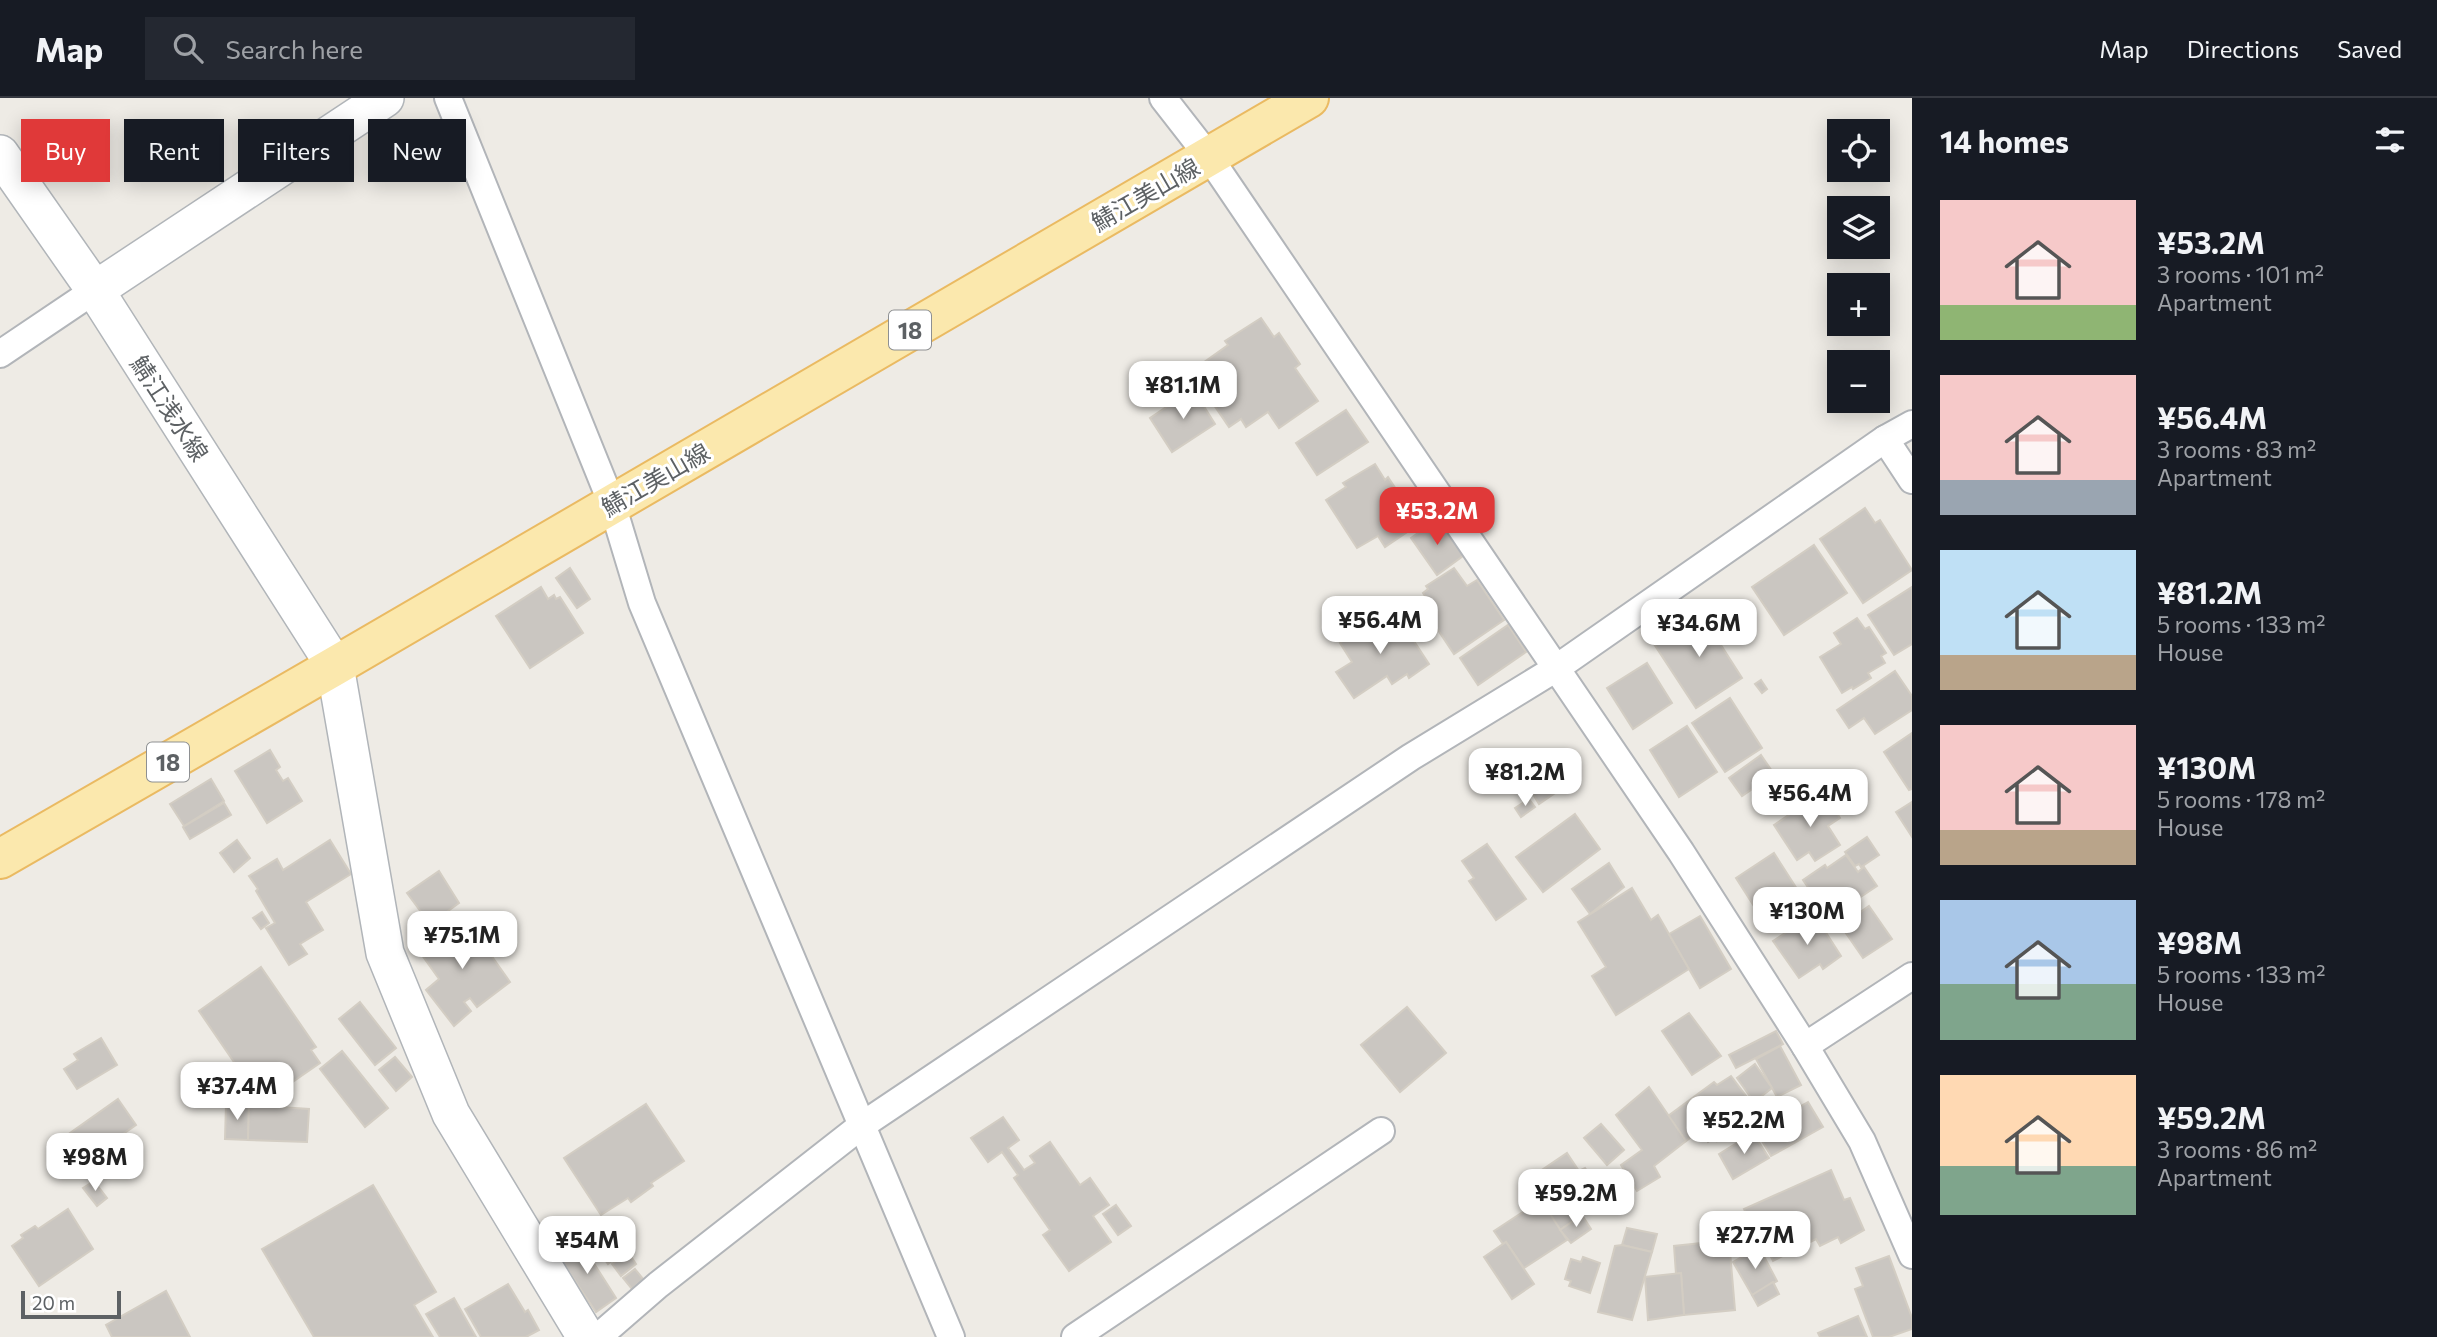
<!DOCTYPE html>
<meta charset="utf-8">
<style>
:root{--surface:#171b24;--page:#242831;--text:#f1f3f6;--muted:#9ea1a6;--line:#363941;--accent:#e03939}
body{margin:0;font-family:Commissioner,"Noto Sans JP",sans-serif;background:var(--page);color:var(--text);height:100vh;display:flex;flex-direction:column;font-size:26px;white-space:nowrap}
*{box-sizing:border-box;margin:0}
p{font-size:23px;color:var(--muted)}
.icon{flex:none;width:38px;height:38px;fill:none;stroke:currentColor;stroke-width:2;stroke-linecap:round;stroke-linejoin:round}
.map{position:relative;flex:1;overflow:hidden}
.sheet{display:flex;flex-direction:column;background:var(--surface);width:525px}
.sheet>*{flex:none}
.banner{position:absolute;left:21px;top:21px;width:665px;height:63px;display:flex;gap:14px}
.fabs{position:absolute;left:1827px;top:21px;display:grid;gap:14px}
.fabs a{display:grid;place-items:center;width:63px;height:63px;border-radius:0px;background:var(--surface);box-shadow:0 4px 18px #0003;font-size:35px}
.scale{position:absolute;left:21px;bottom:18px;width:100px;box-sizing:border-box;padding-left:7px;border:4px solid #5d6164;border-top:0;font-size:19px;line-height:24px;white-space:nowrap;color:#5d6164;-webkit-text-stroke:5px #fff;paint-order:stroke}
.price{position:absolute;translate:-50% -60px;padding:0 16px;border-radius:14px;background:#fff;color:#222;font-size:23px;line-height:46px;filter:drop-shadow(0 2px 4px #0008)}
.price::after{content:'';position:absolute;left:50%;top:42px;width:21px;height:16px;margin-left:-10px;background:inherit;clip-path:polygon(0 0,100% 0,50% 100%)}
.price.active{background:var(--accent);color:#fff}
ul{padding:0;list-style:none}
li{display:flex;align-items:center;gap:21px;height:175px;padding:0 28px}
li span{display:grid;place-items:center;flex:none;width:196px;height:140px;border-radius:0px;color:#555}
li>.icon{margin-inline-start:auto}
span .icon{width:84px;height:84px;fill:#fffc;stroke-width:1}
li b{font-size:30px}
h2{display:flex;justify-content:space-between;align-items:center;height:84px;padding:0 28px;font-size:30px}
.chip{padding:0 24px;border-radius:0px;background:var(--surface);box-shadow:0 4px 18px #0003;font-size:24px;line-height:63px}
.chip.active{background:var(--accent);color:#fff}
header{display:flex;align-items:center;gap:42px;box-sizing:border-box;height:98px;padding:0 35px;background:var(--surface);border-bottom:2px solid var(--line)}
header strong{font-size:33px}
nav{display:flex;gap:38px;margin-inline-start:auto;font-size:24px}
.search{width:490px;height:63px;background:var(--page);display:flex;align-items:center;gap:18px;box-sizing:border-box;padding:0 24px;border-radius:0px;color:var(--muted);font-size:26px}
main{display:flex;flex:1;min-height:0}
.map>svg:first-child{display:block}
.building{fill:#cac6c1;stroke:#d3cdc3;stroke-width:2}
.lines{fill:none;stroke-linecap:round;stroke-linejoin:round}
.street-casing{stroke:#b2b5b9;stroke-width:30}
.secondary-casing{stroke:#b1b5b9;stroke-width:40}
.primary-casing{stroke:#eaba62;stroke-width:42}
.street{stroke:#fff;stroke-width:26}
.secondary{stroke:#fff;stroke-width:37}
.primary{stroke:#fbe8ad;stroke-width:38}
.labels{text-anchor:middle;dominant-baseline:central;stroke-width:6;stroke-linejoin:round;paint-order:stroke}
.shield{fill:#fff;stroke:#8e9092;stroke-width:2}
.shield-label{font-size:23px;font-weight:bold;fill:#5d6164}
.street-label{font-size:24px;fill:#5d6164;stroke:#fff}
</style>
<header>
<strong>Map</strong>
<div class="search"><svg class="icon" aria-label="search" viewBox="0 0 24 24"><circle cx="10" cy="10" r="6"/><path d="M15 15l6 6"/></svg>Search here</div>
<nav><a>Map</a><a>Directions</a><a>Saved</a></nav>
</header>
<main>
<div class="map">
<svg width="1912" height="1239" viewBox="0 0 1912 1239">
<rect width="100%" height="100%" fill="#eeebe5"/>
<g class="building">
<polygon points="1261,220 1274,239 1279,235 1300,266 1295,270 1318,303 1279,330 1268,314 1246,329 1241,321 1229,329 1203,291 1198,294 1186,277 1228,247 1225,243"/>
<polygon points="1193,291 1215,326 1172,354 1150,320"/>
<polygon points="1346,312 1368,344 1317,377 1296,345"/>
<polygon points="1375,366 1385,382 1388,379 1419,426 1385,449 1378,438 1357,450 1326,402 1346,389 1343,385"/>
<polygon points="1865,410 1875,425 1880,422 1912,472 1863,505 1820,441"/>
<polygon points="1438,421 1463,458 1437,477 1411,440"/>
<polygon points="1814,447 1847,495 1784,537 1752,489"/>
<polygon points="570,470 590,501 577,510 556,480"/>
<polygon points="1454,470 1467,488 1477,482 1504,522 1454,556 1420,505 1427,501 1423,495 1428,491 1426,488"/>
<polygon points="541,489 548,501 554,497 556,501 560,499 583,535 530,570 496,518"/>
<polygon points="1912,489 1912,546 1894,557 1868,517"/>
<polygon points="1707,512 1725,540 1719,544 1742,580 1696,610 1654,546"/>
<polygon points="1382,517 1390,529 1400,522 1429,566 1409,580 1407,576 1392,586 1387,578 1354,600 1336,574 1352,564 1340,545"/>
<polygon points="1857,520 1865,531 1869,529 1886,555 1881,558 1885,565 1868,575 1871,580 1853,591 1852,589 1842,595 1820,559 1841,546 1834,535"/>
<polygon points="1508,527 1526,554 1478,587 1460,560"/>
<polygon points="1647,565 1672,605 1633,631 1607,590"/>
<polygon points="1895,573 1912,598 1912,612 1875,636 1864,620 1849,630 1837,612"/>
<polygon points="1761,582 1767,591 1762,595 1755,586"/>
<polygon points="1730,600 1762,650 1725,674 1692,625"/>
<polygon points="1687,628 1717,674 1679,699 1650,652"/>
<polygon points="1912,635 1912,691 1909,692 1884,654"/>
<polygon points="270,652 280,669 276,672 283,683 288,680 302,703 267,725 235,673"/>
<polygon points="1761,657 1774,676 1742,698 1729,680"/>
<polygon points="1564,676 1571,684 1539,706 1533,696"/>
<polygon points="211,681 224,703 184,728 170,706"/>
<polygon points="1823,694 1840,720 1828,728 1840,747 1815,763 1809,754 1797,762 1774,727"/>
<polygon points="1529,701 1535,709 1521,719 1515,710"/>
<polygon points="1912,704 1912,739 1896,714"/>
<polygon points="224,705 231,717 190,741 183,729"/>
<polygon points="1575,716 1600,751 1543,794 1516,759"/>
<polygon points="1867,739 1879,757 1861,769 1859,766 1855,768 1845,754"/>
<polygon points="237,742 250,760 234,774 220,755"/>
<polygon points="330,742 351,776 306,804 323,832 300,846 307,856 289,867 266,830 275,825 256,793 258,791 249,778 277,761 283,772"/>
<polygon points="1487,746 1526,801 1496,822 1469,783 1474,780 1462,763"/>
<polygon points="1774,755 1806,805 1768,830 1736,780"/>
<polygon points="1846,757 1858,774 1864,769 1877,788 1829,820 1803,782 1825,767 1827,770"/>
<polygon points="1609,765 1624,789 1590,816 1572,791"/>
<polygon points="439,773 459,805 430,826 407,795"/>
<polygon points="1632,790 1651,822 1658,817 1689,871 1616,917 1592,878 1606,869 1578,824"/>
<polygon points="1869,808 1892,841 1863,860 1841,828"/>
<polygon points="262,814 269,825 261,831 253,820"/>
<polygon points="1814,816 1841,858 1823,871 1820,866 1799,880 1773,843"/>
<polygon points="1700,818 1731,871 1700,890 1669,836"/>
<polygon points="464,819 510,884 477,909 470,900 464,904 471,913 454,928 426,892 439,881 419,853"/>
<polygon points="261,869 316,949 311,952 320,965 262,1005 199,913"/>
<polygon points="360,904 396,950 375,967 339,921"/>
<polygon points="1407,909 1446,955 1400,994 1361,947"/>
<polygon points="1689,915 1721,958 1692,977 1662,933"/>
<polygon points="1776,933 1783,946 1736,970 1729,957"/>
<polygon points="101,940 117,967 77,991 64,971 78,962 74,956"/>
<polygon points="1780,948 1801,987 1777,999 1756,961"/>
<polygon points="342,953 388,1010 365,1029 320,971"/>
<polygon points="395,959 412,979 396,993 379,972"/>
<polygon points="1755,966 1772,990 1754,1004 1737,980"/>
<polygon points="1731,978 1753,1007 1740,1016 1745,1024 1717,1043 1715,1039 1708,1044 1699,1033 1686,1043 1668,1018 1714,984 1717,987"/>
<polygon points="1649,989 1686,1043 1654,1068 1660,1079 1637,1093 1621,1067 1642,1052 1616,1017"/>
<polygon points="118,1001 136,1027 87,1061 70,1035"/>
<polygon points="1808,1004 1823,1029 1771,1058 1756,1033"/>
<polygon points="226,1006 249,1007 248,1042 225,1041"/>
<polygon points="646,1006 684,1063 651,1085 653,1088 631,1104 628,1100 601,1117 564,1060"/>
<polygon points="249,1007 309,1011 307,1044 248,1042"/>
<polygon points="1003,1019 1019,1042 1008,1050 1024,1072 1035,1065 1030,1058 1050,1044 1080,1087 1090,1080 1109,1107 1093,1118 1111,1144 1069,1173 1043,1137 1050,1132 1014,1080 1018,1077 1002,1054 988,1064 971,1040"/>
<polygon points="1601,1026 1624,1052 1607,1067 1584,1040"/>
<polygon points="1753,1035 1769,1060 1733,1081 1719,1056"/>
<polygon points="70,1041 86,1064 70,1075 54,1052"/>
<polygon points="1567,1055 1579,1073 1585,1070 1606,1101 1560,1132 1527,1082"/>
<polygon points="1831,1072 1844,1102 1850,1100 1864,1132 1841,1145 1838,1139 1820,1148 1816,1141 1773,1163 1759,1134 1755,1135 1744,1111"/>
<polygon points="94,1083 107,1100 97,1108 83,1090"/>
<polygon points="373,1087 436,1194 414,1207 433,1239 314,1239 262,1151"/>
<polygon points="1541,1102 1567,1142 1524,1170 1506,1144 1503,1146 1494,1133"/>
<polygon points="1116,1107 1131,1128 1118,1137 1103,1116"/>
<polygon points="68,1111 93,1151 39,1188 12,1148 23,1140 21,1137 35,1128 38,1131"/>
<polygon points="1582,1117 1591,1131 1571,1145 1560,1132"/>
<polygon points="1627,1130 1657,1136 1652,1154 1622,1147"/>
<polygon points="579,1142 616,1200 596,1214 557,1156"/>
<polygon points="1729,1142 1735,1212 1684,1217 1681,1175 1676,1176 1674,1148"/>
<polygon points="1506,1144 1534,1186 1512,1201 1484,1159"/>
<polygon points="1622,1147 1652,1154 1632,1222 1598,1214 1615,1148"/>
<polygon points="609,1149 617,1159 608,1166 601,1156"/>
<polygon points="1759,1149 1777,1183 1752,1197 1733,1164"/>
<polygon points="628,1154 636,1166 621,1178 612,1166"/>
<polygon points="1889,1158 1912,1220 1912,1231 1889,1239 1873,1239 1855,1191 1863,1188 1856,1170"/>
<polygon points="1583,1159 1600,1165 1590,1195 1569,1188 1571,1183 1565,1181 1571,1161 1581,1164"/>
<polygon points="635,1171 643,1181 632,1191 623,1180"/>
<polygon points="1681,1175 1684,1217 1648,1222 1645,1179"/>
<polygon points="1773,1184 1779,1196 1758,1208 1752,1197"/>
<polygon points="508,1186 525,1214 528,1212 539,1232 526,1239 481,1239 465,1211"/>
<polygon points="166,1193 190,1239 112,1239 106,1227"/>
<polygon points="454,1200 476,1239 440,1239 426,1216"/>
<polygon points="1858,1218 1867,1239 1820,1239 1818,1235"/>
</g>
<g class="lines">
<defs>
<g id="street">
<polyline points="448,0 612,406 642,505 951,1239"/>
<polyline points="1163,0 1209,59 1681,754 1805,948 1862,1043 1912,1157"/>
<polyline points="0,256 95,192"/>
<polyline points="1885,341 1912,382"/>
<polyline points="1805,948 1912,878"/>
<polyline points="598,1239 658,1187 861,1028 1411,659 1555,571 1885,341 1912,326"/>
<polyline points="1075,1239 1381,1033"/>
</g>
<g id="secondary">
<polyline points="0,56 95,192 335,568 385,855 451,1016 586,1239"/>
<polyline points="95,192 385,0"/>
</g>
<polyline id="primary" points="0,761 335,568 1309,0"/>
</defs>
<use href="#street" class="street-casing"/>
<use href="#secondary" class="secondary-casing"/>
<use href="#primary" class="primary-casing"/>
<use href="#street" class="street"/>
<use href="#secondary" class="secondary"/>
<use href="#primary" class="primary"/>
</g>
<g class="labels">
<g class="shield">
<rect x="889" y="212.5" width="42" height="39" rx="5"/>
<rect x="147" y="644.5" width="42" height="39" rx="5"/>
</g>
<g class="shield-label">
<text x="910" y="232">18</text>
<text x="168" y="664">18</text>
</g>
<g class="street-label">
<text transform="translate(1145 96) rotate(-30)">鯖江美山線</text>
<text transform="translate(170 310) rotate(57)">鯖江浅水線</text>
<text transform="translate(655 381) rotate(-30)">鯖江美山線</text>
</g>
</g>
</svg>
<div class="fabs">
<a><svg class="icon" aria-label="locate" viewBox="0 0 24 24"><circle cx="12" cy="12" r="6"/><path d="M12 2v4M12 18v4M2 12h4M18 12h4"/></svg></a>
<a><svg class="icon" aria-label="layers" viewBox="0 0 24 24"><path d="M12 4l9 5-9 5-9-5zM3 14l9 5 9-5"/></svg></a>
<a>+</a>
<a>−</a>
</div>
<div class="scale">20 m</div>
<b class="price" style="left:1183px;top:323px">¥81.1M</b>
<b class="price active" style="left:1437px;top:449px">¥53.2M</b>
<b class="price" style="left:1380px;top:558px">¥56.4M</b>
<b class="price" style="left:1699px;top:561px">¥34.6M</b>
<b class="price" style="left:1525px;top:710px">¥81.2M</b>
<b class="price" style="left:1810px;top:731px">¥56.4M</b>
<b class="price" style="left:1807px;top:849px">¥130M</b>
<b class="price" style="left:462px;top:873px">¥75.1M</b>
<b class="price" style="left:237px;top:1024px">¥37.4M</b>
<b class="price" style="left:1744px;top:1058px">¥52.2M</b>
<b class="price" style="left:95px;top:1095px">¥98M</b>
<b class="price" style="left:1576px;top:1131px">¥59.2M</b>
<b class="price" style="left:1755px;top:1173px">¥27.7M</b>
<b class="price" style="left:587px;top:1178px">¥54M</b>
<div class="banner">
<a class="chip active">Buy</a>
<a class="chip">Rent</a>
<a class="chip">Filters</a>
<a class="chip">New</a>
</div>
</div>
<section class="sheet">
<h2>14 homes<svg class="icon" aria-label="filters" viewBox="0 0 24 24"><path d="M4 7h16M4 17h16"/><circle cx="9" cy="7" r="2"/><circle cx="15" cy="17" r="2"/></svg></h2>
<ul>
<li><span style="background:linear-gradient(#f6c9c9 75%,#8fb573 0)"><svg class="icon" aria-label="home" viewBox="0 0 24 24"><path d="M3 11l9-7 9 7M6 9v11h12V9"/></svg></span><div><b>¥53.2M</b><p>3 rooms · 101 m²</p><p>Apartment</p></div></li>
<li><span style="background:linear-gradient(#f6c9c9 75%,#9aa5b1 0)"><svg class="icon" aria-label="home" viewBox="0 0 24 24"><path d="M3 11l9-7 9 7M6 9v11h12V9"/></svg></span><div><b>¥56.4M</b><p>3 rooms · 83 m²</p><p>Apartment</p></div></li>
<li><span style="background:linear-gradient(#bfe0f5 75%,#b9a48a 0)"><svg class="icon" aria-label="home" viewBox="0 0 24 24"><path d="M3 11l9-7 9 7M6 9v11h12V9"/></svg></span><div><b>¥81.2M</b><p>5 rooms · 133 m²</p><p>House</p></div></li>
<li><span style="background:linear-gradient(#f6c9c9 75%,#b9a48a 0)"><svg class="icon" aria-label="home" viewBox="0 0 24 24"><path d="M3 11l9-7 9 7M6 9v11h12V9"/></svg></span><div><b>¥130M</b><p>5 rooms · 178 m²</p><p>House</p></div></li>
<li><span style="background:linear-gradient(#a9c7e8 60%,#7fa58c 0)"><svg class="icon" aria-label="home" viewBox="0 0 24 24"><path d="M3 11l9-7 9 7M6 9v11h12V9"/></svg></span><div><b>¥98M</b><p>5 rooms · 133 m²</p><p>House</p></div></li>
<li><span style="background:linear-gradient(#ffd9b3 65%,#7fa58c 0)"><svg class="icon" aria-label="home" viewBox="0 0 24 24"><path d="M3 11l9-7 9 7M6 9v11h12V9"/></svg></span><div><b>¥59.2M</b><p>3 rooms · 86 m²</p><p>Apartment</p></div></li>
</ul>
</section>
</main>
